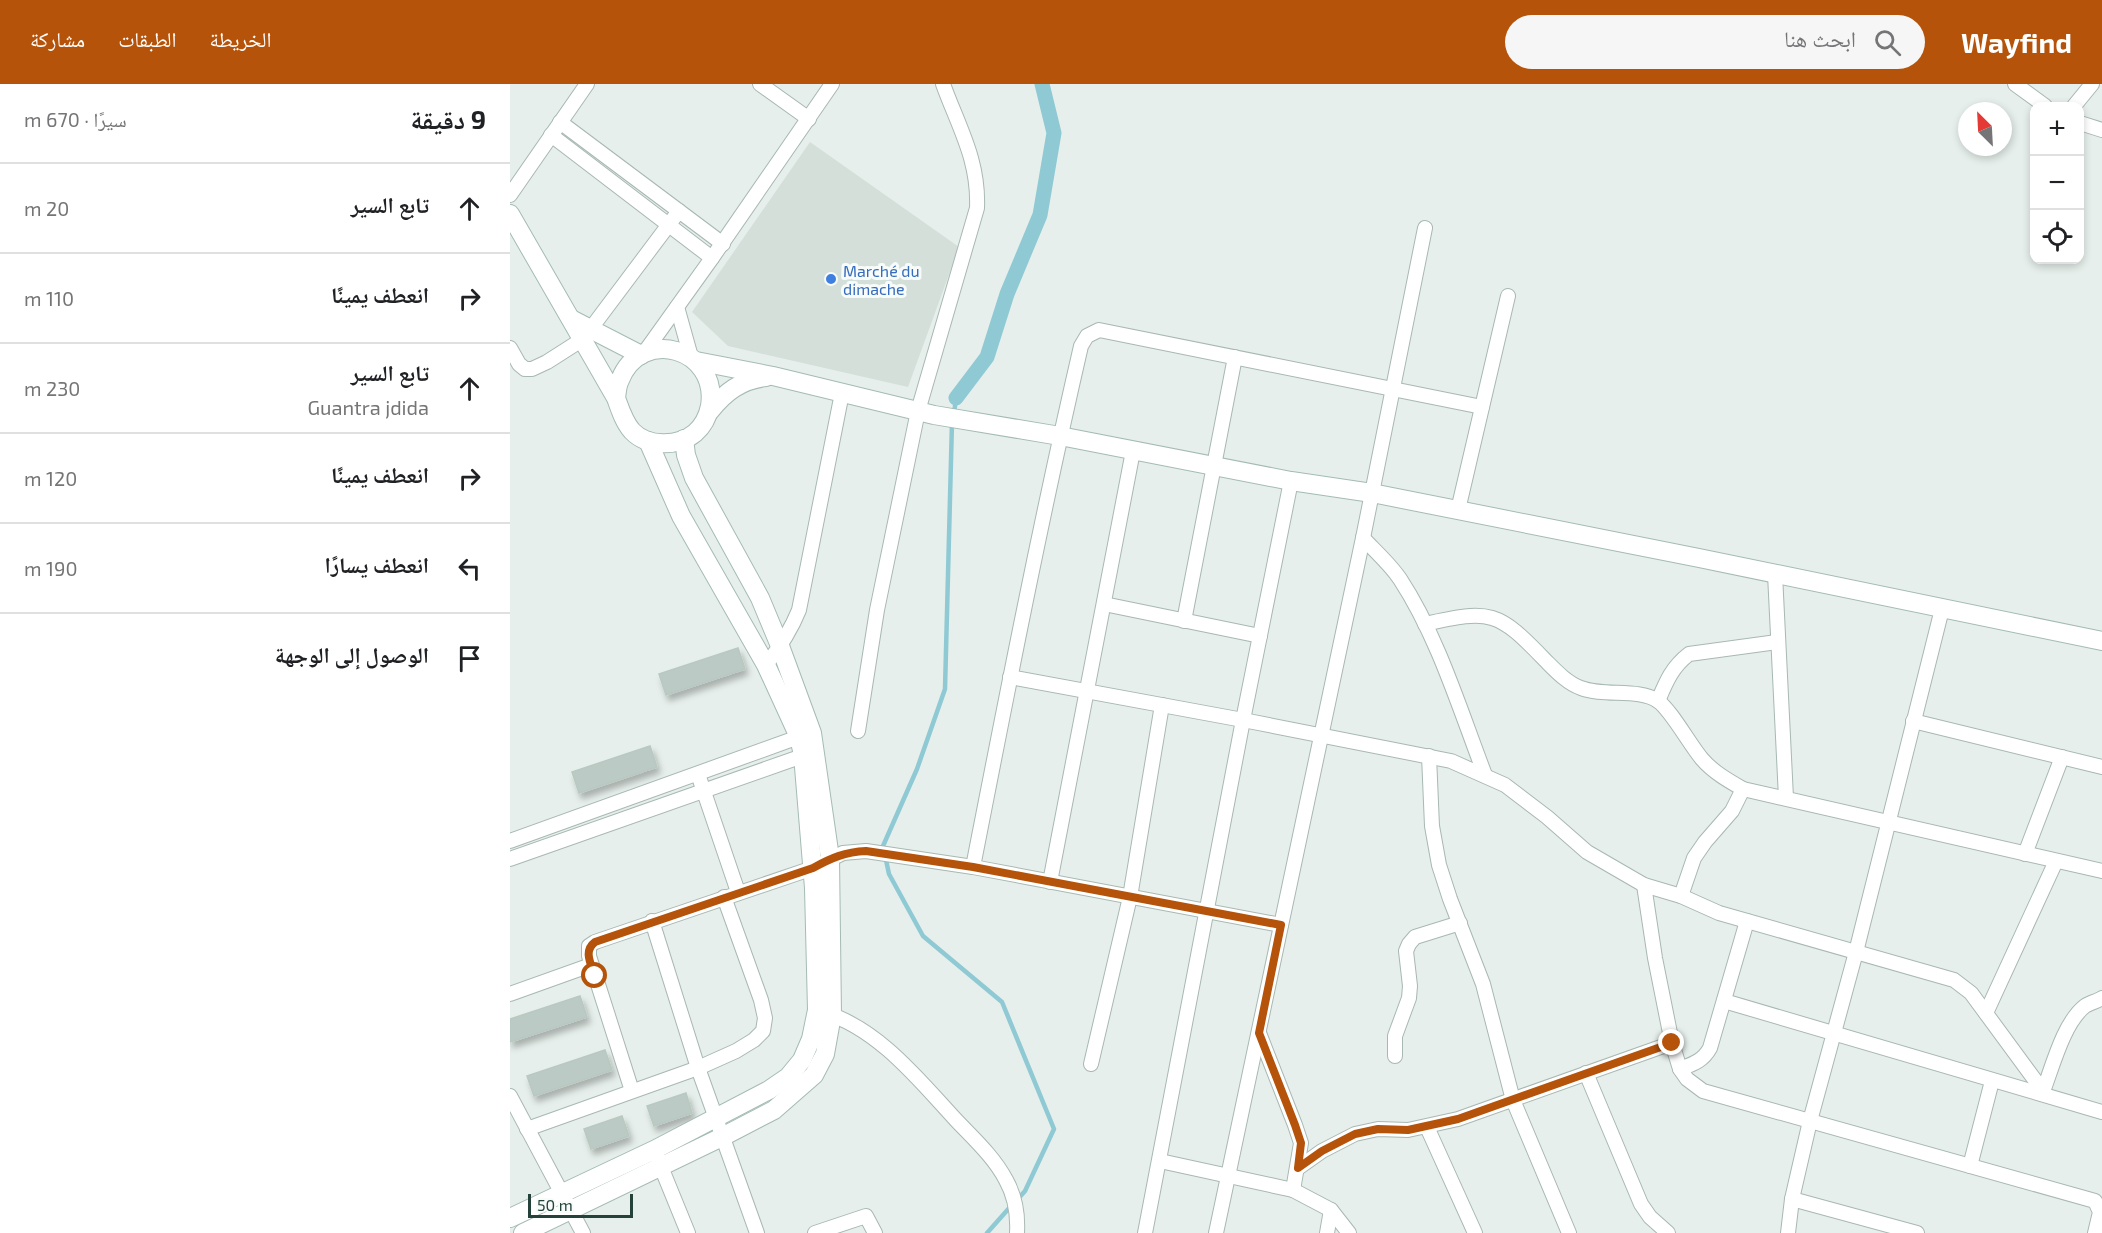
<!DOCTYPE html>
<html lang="ar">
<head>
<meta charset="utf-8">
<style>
  :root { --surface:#fff; --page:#f6f6f6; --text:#202124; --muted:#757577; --line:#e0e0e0; --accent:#b45309 }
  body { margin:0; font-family:"Exo 2","Noto Naskh Arabic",sans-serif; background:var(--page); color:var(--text); direction:rtl }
  .controls { position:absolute; right:18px; top:18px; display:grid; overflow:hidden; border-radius:12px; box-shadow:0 3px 9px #0003 }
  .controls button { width:54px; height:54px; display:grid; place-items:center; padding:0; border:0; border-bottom:2px solid var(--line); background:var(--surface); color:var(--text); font:30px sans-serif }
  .compass { position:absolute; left:1448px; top:18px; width:54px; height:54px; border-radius:50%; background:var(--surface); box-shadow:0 3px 9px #0003; rotate:336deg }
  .scale { position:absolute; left:18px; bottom:15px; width:105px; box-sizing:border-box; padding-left:6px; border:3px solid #24423a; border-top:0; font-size:16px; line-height:21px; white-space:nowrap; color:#24423a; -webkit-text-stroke:4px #f7fbf9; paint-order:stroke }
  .stop { position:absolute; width:18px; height:18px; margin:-14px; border:4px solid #b45309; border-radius:50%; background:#fff }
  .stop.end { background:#b45309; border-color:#fff; box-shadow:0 2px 6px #0008 }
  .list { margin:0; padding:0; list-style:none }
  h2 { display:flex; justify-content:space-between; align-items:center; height:78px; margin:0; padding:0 24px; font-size:26px }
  h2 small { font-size:20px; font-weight:400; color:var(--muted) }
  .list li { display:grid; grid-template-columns:39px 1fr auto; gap:18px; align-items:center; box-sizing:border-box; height:90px; padding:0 24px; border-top:2px solid var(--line) }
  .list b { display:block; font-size:22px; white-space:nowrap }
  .list p { margin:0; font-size:20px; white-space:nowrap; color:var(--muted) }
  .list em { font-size:20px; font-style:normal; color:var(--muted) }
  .icon { flex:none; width:33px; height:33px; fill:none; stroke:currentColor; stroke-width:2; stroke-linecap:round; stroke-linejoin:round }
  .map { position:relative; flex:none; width:1592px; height:1149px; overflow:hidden; direction:ltr }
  header { display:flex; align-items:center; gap:36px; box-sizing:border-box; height:84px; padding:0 30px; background:var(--accent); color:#fff }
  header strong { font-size:28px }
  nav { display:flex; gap:33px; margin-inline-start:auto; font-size:21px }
  .search { width:420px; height:54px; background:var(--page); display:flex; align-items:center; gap:15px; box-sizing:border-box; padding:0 21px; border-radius:33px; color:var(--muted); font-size:22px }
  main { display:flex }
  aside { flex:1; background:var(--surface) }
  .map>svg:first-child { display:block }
  .built { fill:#d4dfda }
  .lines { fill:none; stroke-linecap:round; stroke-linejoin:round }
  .stream { stroke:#8ec9d4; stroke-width:4.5 }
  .canal { stroke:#8ec9d4; stroke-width:15 }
  .building { fill:#bbcac4; stroke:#b8c9c2; stroke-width:1.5; filter:url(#shadow) }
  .street-casing { stroke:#a8b8b2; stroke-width:16 }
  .secondary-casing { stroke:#a4bbb3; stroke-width:20 }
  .street { stroke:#fff; stroke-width:14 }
  .secondary { stroke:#fff; stroke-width:18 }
  .route { stroke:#b45309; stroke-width:8 }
  .shop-dot { fill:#3f7fe0; stroke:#f7fbf9; stroke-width:2 }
  .labels { text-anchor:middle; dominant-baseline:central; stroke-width:6; stroke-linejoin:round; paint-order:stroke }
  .shop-label { font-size:16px; fill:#366cbe; stroke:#f7fbf9; text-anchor:start }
</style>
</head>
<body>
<header>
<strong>Wayfind</strong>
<div class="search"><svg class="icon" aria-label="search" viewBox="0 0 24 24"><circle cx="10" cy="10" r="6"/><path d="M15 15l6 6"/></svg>ابحث هنا</div>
<nav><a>الخريطة</a><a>الطبقات</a><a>مشاركة</a></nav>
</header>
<main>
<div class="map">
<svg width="1592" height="1149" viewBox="0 0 1592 1149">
  <defs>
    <filter id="shadow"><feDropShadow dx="3" dy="5.5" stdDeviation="3" flood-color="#0004"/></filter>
  </defs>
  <rect width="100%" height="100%" fill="#e6efeb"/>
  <polygon class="built" points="300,58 449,163 398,303 218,262 182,228"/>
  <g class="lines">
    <g class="stream">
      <polyline points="444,330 446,314"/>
      <polyline points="442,338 435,605 407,685 373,762 379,790 413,852 492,918 544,1045 515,1107 507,1116"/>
      <polyline points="477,1149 501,1122"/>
    </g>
    <polyline class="canal" points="446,314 477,273 497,210 530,131 544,49 532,0"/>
  </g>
  <g class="building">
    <polygon points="228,564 235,585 156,611 149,590"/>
    <polygon points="140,662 147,683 69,709 62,688"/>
    <polygon points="70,912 77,933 0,958 0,935"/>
    <polygon points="95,966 102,986 24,1012 17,992"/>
    <polygon points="176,1009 182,1029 144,1042 137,1022"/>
    <polygon points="112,1032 119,1052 81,1065 74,1045"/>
  </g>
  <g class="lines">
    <defs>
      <g id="street">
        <polyline points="250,0 299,35"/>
        <polyline points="1505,0 1535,22"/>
        <polyline points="1564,22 1582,0"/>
        <polyline points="50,38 213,160"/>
        <polyline points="1570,39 1592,46"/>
        <polyline points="41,51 202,174"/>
        <polyline points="0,111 77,0"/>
        <polyline points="167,223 181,273"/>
        <polyline points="0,264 9,280 15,285 22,285 37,278 73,255 169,127"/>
        <polyline points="134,269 202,174 322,0"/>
        <polyline points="948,426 998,212"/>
        <path d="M853 454C865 467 880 480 890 495 928 553 950 626 975 691"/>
        <polyline points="1265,490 1276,714"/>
        <polyline points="594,520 750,552"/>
        <polyline points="674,537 725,273"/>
        <path d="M915 540C981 525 988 527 1035 576 1046 587 1057 599 1071 604 1094 613 1129 604 1148 617 1161 626 1180 661 1192 675 1203 688 1219 697 1233 705L1592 787"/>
        <path d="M256 581C270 563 281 546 289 526L332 309"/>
        <polyline points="500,593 733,636 941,677 995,701 1037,733 1077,768 1134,801 1171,812 1209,829 1444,896 1461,909 1533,1007"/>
        <path d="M1148 617C1156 598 1162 583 1179 570L1267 558"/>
        <polyline points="1403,637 1592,683"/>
        <path d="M348 647 367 526 408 327 467 124C469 76 449 44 433 0"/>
        <polyline points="919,672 922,742 929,781 940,815 973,900 1003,1016 1059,1149"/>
        <polyline points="190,696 228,808"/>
        <polyline points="0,757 297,650"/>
        <polyline points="1515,770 1552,673"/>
        <polyline points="0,775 301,669"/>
        <path d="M463 783C497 609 531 435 571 262L577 252 589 246 972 323"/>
        <polyline points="540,798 623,367"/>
        <polyline points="1134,801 1145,874 1162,959 1170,985 1177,995 1193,1007 1585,1117 1590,1128 1585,1149"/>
        <polyline points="1171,812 1184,774 1195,758 1222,727 1233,705"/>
        <polyline points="142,837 188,984 247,1149"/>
        <polyline points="0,910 81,881"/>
        <polyline points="1214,917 1592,1028"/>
        <path d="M313 928C368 944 409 996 446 1036 464 1055 484 1073 496 1096 505 1112 508 1131 507 1149"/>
        <polyline points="1476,929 1546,777"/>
        <polyline points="749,949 785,1041 791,1059 783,1106"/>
        <polyline points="885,972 885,952 899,914 900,902 896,867 899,860 905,853 950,839"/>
        <polyline points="581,980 620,813 652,621"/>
        <path d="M1170 985C1183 980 1193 977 1200 964L1237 837"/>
        <polyline points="1076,989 1131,1120 1140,1133 1158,1149"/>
        <polyline points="122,1007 79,872 79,862 85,858 303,784 333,769 356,767 463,783 771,841"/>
        <path d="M1532 1010C1542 985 1553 939 1575 922 1580 919 1587 917 1592 914"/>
        <polyline points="0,1012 73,1149"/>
        <polyline points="917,1043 965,1149"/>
        <polyline points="17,1045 188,984 226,967 244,956 253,947 255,934 251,916 214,813"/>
        <polyline points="147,1073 178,1149"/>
        <polyline points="650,1077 783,1106 821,1126 839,1149"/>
        <polyline points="1460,1082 1482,997"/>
        <polyline points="788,1084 812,1067 845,1050 868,1045 898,1046 948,1035 1162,959"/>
        <polyline points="1282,1115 1407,1149"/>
        <polyline points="305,1149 356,1132 365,1149"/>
        <polyline points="635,1149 733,636 781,397"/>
        <polyline points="706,1149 853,454 915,144"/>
        <polyline points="817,1149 821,1126"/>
        <polyline points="1278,1149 1282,1115 1300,1037 1346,868 1432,525"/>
      </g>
      <g id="secondary">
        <path d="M0 130 106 314C110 325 114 338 122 347 137 363 168 363 185 349 193 342 198 332 200 322 209 264 131 242 110 296 107 301 107 308 106 314"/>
        <polyline points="61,235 131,271"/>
        <polyline points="186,277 263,292 424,331 550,352 781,397 862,409 1189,474 1592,557"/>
        <path d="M200 327C215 308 231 296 256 293"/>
        <polyline points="0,1134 144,1066 259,1006 278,993 292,976 301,955 307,926 304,804 293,671 289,653 256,581 171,432 138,357"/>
        <polyline points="13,1149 212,1053 264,1026 304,991 315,970 322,931 320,774 302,649 270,562 250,514 184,394 176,371 174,355"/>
      </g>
    </defs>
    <use href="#street" class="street-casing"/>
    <use href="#secondary" class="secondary-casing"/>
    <use href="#street" class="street"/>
    <use href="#secondary" class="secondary"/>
  </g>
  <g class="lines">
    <path class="route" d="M85 892C81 880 73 867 85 858L303 784C321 774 335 768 356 767L463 783 771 841 749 949 785 1041 791 1059 788 1084 812 1067 845 1050 868 1045 898 1046 948 1035 1162 959"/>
  </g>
  <circle class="shop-dot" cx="321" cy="195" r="6"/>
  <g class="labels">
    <g class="shop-label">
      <text x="333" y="186">Marché du<tspan x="333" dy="18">dimache</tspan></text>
    </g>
  </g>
</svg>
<div class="controls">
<button>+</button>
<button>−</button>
<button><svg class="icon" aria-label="locate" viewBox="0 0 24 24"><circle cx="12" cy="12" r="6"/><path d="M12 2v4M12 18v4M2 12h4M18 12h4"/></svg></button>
</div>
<svg class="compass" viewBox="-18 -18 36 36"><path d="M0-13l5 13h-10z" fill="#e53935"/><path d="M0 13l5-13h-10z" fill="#757577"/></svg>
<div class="scale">50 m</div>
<div class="stop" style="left:85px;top:892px"></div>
<div class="stop end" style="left:1162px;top:959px"></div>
</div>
<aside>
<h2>9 دقيقة<small>سيرًا · 670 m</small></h2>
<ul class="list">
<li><svg class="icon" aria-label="ahead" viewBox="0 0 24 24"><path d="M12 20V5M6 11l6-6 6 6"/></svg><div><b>تابع السير</b></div><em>20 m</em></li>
<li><svg class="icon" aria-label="right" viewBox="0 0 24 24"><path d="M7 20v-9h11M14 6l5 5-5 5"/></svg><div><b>انعطف يمينًا</b></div><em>110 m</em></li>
<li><svg class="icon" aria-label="ahead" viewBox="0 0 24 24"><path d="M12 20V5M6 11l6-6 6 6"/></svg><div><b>تابع السير</b><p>Guantra jdida</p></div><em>230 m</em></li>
<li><svg class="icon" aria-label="right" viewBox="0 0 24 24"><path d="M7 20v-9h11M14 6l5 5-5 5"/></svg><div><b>انعطف يمينًا</b></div><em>120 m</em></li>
<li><svg class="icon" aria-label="left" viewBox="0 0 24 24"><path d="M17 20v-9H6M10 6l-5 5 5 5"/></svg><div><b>انعطف يسارًا</b></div><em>190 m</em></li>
<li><svg class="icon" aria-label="arrive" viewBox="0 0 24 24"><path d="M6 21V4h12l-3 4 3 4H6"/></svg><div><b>الوصول إلى الوجهة</b></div></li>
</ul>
</aside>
</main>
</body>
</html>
